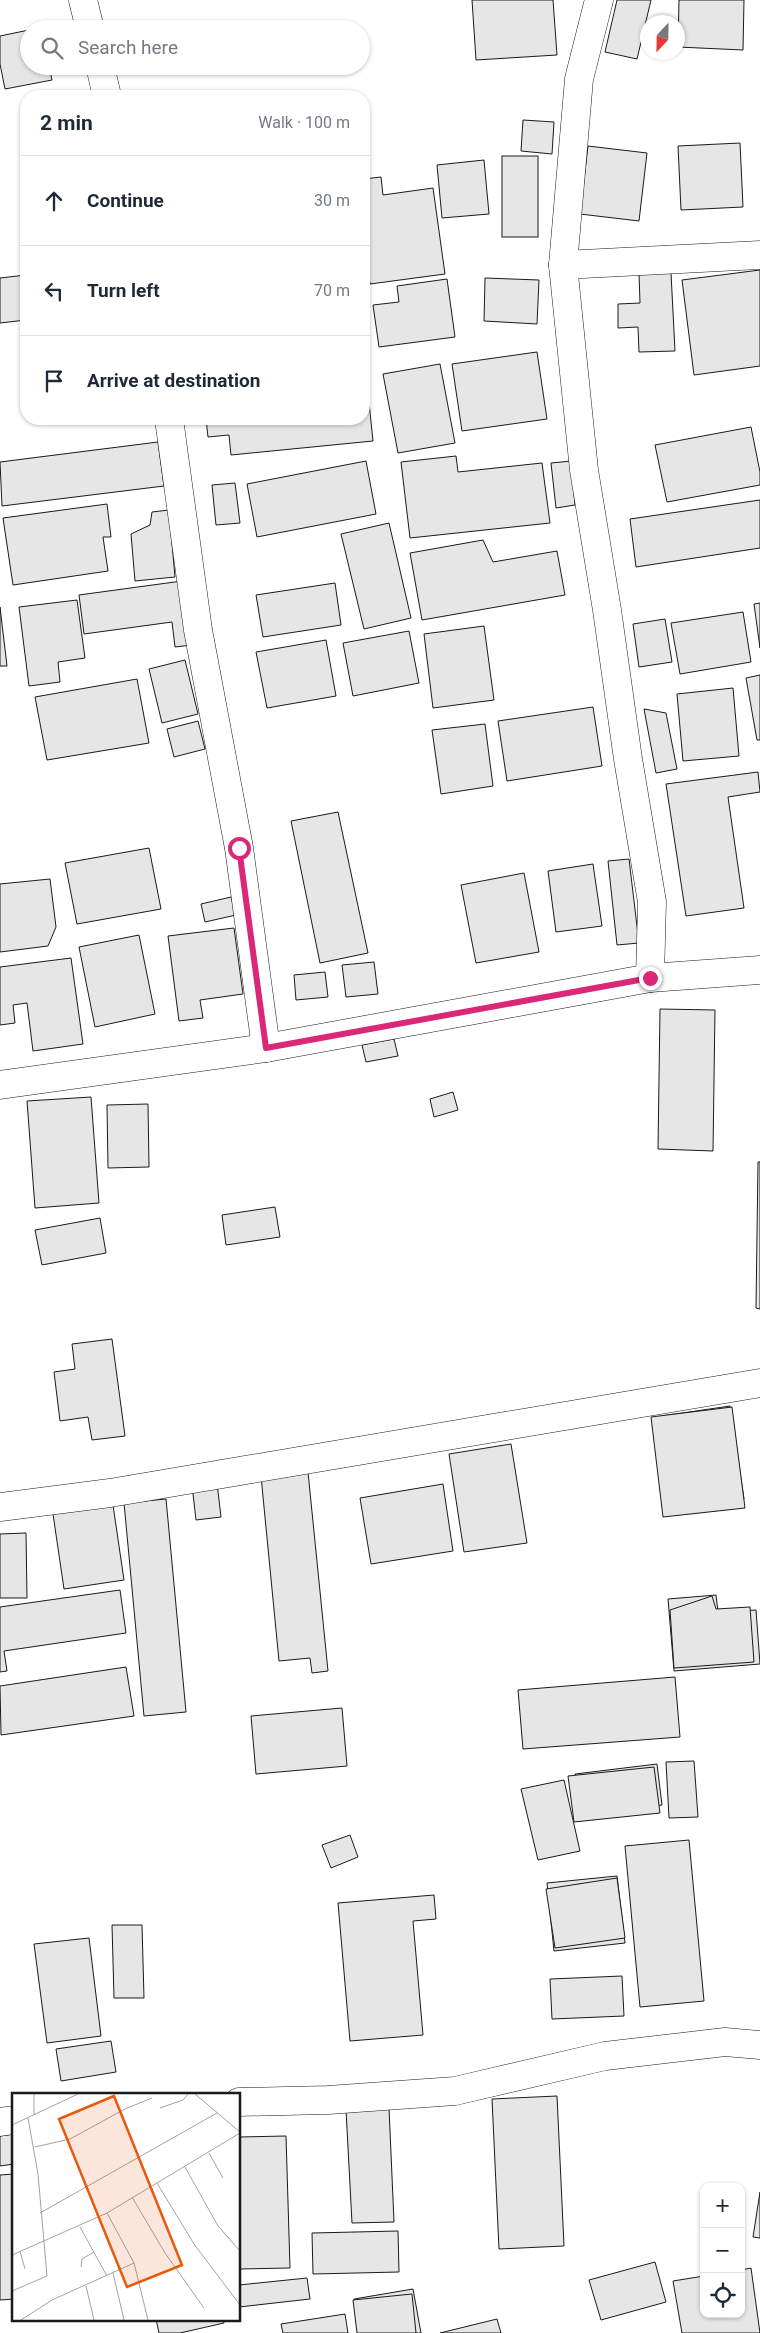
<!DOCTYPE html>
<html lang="en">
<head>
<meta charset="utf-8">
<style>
  :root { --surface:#fff; --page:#f2f2f3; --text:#1f2937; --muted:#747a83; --line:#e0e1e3 }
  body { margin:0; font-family:Roboto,sans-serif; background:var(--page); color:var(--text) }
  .controls { position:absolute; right:15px; bottom:15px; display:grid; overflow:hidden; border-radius:10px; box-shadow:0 1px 4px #0004 }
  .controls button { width:45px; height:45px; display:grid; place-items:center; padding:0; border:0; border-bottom:1px solid var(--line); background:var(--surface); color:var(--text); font:25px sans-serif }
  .compass { position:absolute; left:640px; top:15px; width:45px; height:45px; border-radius:50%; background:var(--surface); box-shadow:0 1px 4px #0004; rotate:202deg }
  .stop { position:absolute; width:15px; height:15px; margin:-11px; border:4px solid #db2777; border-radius:50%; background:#fff }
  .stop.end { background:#db2777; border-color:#fff; box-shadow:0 1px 5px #0008 }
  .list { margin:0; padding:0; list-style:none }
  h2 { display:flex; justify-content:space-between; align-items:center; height:65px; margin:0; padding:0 20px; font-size:21px }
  h2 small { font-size:16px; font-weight:400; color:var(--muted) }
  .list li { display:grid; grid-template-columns:32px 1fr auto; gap:15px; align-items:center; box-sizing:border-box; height:90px; padding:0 20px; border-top:1px solid var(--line) }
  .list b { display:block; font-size:19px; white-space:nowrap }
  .list em { font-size:16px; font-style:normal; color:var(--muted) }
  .icon { flex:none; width:28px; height:28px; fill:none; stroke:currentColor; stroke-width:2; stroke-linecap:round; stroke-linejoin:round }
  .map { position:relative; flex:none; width:760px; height:2333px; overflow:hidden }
  .search { position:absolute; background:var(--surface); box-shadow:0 1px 4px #0004; left:20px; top:20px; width:350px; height:55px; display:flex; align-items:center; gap:12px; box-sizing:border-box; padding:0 18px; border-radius:28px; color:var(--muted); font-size:19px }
  .panel { position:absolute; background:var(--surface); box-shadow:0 1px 4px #0004; left:20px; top:90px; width:350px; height:335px; border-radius:20px }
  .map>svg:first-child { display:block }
  .building { fill:#e6e6e6; stroke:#1a1a1a }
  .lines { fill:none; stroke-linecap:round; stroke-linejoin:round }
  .street-casing { stroke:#1a1a1a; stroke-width:29 }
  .street { stroke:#fff; stroke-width:28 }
  .route { stroke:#db2777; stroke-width:6 }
  .inset-road { fill:none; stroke:#a3a3a3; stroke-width:1 }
  .view { fill:#e8590c; fill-opacity:0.15; stroke:#e8590c; stroke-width:2.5 }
  .inset-edge { fill:none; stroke:#1a1a1a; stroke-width:2.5 }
</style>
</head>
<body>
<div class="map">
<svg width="760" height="2333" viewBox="0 0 760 2333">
  <rect width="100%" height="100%" fill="#fff"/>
  <g class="building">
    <polygon points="472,0 553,0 557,55 476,60"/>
    <polygon points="617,0 651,0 637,59 605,52"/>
    <polygon points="679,0 744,0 743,50 678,47"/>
    <polygon points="29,30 29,66 49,66 52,80 5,89 0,64 0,36"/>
    <polygon points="523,120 554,122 552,154 521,151"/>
    <polygon points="740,143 743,207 681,210 678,146"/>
    <polygon points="588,146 647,153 639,221 580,214"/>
    <rect x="502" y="156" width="36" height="81"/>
    <polygon points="484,160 489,214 442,218 437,165"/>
    <polygon points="381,177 383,195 433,188 445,274 370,284 364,239 364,179"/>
    <polygon points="760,270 760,366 694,375 682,280"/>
    <polygon points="671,273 675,351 639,352 638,327 618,328 618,304 640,303 639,274"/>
    <polygon points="26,275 26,320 0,323 0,278"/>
    <polygon points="485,278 539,280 537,324 484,321"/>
    <polygon points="447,279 455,337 379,347 373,305 399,302 397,286"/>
    <polygon points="537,352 547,419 462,431 452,364"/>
    <polygon points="440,364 455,443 398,453 383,374"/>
    <polygon points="367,383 373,441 231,455 229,435 208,437 206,419 364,419 364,384"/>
    <polygon points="751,427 760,472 760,485 667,502 655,445"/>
    <polygon points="158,442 164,486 2,506 0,462"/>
    <polygon points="456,456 458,472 542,463 550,523 410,538 401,462"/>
    <polygon points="366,461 376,514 257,537 247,484"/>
    <polygon points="571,461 575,505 556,508 551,463"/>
    <polygon points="235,483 240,523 216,525 212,485"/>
    <polygon points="760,500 760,548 636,567 630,519"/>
    <polygon points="107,504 111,537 103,537 108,571 13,585 3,518"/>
    <polygon points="169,510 175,577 135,581 131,534 150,525 152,512"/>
    <polygon points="389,523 411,618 364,629 341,534"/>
    <polygon points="483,540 493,562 557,551 565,595 422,620 410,553"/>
    <polygon points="182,581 192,645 175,647 172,622 84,634 79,595"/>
    <polygon points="335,583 341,625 263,637 256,595"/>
    <polygon points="77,600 85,658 58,662 60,682 29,686 19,607"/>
    <polygon points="760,603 760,648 754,604"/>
    <polygon points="0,607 7,666 0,666"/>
    <polygon points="743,612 751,662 680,674 671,623"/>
    <polygon points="665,619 672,662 639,667 633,624"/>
    <polygon points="484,626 494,700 433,708 424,634"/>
    <polygon points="409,631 419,683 353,696 343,643"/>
    <polygon points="326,640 336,696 267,708 256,652"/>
    <polygon points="185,660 198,714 162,723 149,669"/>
    <polygon points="760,675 760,740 757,740 746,678"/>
    <polygon points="137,679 149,743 47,760 35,697"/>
    <polygon points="733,688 739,756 683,761 677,694"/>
    <polygon points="593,707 602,766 507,781 498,721"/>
    <polygon points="644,709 666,713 677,769 656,773"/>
    <polygon points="198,721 205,749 174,757 167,729"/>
    <polygon points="485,724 493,786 441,794 432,730"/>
    <polygon points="758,772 760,792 728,797 744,908 686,916 666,784"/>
    <polygon points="338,812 368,953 320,963 291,821"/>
    <polygon points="149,848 161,909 77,924 65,863"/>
    <polygon points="629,859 639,943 617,945 608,861"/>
    <polygon points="593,864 602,926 556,932 548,871"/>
    <polygon points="524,873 539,952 476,963 461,885"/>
    <polygon points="50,879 56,927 48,946 0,952 0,884"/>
    <polygon points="231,897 236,915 205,922 201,904"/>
    <polygon points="234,928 243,994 200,1000 203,1018 179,1021 168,936"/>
    <polygon points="139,935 155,1014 95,1027 79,947"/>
    <polygon points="71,958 83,1044 33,1051 27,1003 13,1005 15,1023 0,1025 0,967"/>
    <polygon points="374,962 378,994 346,997 342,965"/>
    <polygon points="325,972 328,997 296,1000 294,975"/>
    <polygon points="660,1009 715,1010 713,1151 658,1149"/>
    <polygon points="394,1039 398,1056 366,1062 362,1045"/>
    <polygon points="453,1092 458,1110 434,1117 430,1099"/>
    <polygon points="91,1097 99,1203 35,1208 27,1101"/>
    <polygon points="148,1104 149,1167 108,1168 107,1105"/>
    <polygon points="758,1162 760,1162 760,1309 756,1308"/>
    <polygon points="275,1207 280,1237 226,1245 222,1215"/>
    <polygon points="100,1218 106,1253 42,1265 35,1230"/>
    <polygon points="112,1339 125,1436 92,1440 88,1417 60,1421 54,1372 75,1369 72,1344"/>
    <polygon points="730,1406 744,1499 676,1509 662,1416"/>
    <polygon points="732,1407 745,1508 663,1517 651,1417"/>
    <polygon points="511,1444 527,1543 464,1552 449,1454"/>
    <polygon points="308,1472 328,1671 312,1673 310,1658 279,1661 261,1476"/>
    <polygon points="217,1483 221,1517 196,1520 192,1485"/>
    <polygon points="443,1484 453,1551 371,1564 360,1498"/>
    <polygon points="166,1499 186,1712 144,1716 124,1503"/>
    <polygon points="113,1505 124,1580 64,1589 53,1514"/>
    <polygon points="26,1533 27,1598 0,1598 0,1534"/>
    <polygon points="120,1590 126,1633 4,1651 7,1671 0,1672 0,1607"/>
    <polygon points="716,1595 718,1612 756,1610 760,1664 674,1671 668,1599"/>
    <polygon points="712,1596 716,1609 750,1607 754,1662 674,1668 670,1610"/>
    <polygon points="126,1667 134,1716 1,1735 0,1686"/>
    <polygon points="675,1677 680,1737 523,1749 518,1690"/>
    <polygon points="342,1708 347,1766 256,1774 251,1716"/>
    <polygon points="694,1761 698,1817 669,1818 666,1762"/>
    <polygon points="657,1764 662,1805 580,1815 575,1774"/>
    <polygon points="654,1767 660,1813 574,1822 568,1776"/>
    <polygon points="564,1780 580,1851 538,1860 521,1789"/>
    <polygon points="350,1835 358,1857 331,1868 322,1845"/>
    <polygon points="689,1840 704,2001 640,2007 625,1846"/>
    <polygon points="617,1876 625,1943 554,1951 547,1883"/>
    <polygon points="617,1878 625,1938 555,1948 546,1889"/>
    <polygon points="434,1895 436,1919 413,1921 423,2035 350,2041 338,1903"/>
    <polygon points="112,1925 142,1925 144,1998 114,1998"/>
    <polygon points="89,1938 101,2036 47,2043 34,1944"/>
    <polygon points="622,1976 624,2016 552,2019 550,1979"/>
    <polygon points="111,2041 116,2072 61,2081 56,2049"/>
    <polygon points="557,2096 564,2246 499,2249 492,2099"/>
    <polygon points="389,2108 394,2222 352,2223 346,2110"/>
    <polygon points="14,2134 14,2164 0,2166 0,2136"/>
    <polygon points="286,2136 290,2268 239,2269 239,2137"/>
    <polygon points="14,2174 14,2299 0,2300 0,2175"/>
    <polygon points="760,2192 760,2238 753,2237"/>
    <polygon points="398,2231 399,2272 313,2274 312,2233"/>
    <polygon points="655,2262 666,2302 601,2320 589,2280"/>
    <polygon points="751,2268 760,2333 682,2333 673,2281 704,2276 704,2314 741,2314 741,2270"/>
    <polygon points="307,2278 310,2299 239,2307 239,2285"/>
    <polygon points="413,2289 421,2333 360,2333 354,2299"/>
    <polygon points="412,2294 416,2333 357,2333 353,2300"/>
    <polygon points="345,2314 348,2333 283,2333 281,2324"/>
    <polygon points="156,2319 223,2319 224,2323 180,2333 159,2333"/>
    <polygon points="497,2319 501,2333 440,2333"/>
  </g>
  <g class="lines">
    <defs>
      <g id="street">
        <polyline points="83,0 90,29"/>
        <polyline points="599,0 579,79 563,265 584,470 607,610 628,759 652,902 650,978"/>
        <polyline points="100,66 107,96"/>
        <polyline points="563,265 760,255"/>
        <polyline points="169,419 198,630 239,848 266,1048"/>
        <polyline points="0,1085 266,1048 650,978 760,970"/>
        <polyline points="0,1507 110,1493 760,1383"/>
        <polyline points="239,2102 328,2100 455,2091 605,2056 725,2042 760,2045"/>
        <polyline points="0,2122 14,2120"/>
      </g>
    </defs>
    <use href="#street" class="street-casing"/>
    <use href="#street" class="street"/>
  </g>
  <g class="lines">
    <polyline class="route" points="239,848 266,1048 650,978"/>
  </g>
  <g transform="translate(12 2093)">
    <rect width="228" height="228" fill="#fff"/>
    <path class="inset-road" d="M22 1V22M183 1 228 39M148 15 171 7 176 1M0 32 66 1M23 54 58 46 113 16 140 5M197 60 211 85M173 74 206 133 228 158M145 90 182 151 228 212M120 104 153 160 192 215M28 120 205 20M95 120 122 170 136 227M68 134 95 183M8 158 13 176M0 162 95 120 228 40M69 174 70 166 82 159M101 180 112 227M74 193 82 227M0 198 35 183 26 81 16 25M9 227 40 207 122 170"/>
    <path class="view" d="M102 3 170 172 115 194 47 26Z"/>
    <rect width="228" height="228" class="inset-edge"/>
  </g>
</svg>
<div class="controls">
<button>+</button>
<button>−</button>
<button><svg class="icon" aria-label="locate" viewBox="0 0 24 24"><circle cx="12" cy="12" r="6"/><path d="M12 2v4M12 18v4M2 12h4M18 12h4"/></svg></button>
</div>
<svg class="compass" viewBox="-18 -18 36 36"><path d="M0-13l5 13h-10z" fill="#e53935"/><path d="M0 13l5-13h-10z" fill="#747a83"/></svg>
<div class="stop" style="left:239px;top:848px"></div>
<div class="stop end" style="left:650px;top:978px"></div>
<div class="search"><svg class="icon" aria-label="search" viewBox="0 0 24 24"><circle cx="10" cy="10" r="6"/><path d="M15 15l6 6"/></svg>Search here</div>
<section class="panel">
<h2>2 min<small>Walk · 100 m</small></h2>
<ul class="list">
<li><svg class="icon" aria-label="ahead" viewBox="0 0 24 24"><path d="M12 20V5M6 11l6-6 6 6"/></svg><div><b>Continue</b></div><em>30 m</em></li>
<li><svg class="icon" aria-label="left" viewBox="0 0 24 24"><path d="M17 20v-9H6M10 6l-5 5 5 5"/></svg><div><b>Turn left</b></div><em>70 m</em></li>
<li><svg class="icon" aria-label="arrive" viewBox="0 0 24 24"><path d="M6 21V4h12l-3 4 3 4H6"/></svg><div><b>Arrive at destination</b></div></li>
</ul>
</section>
</div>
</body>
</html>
